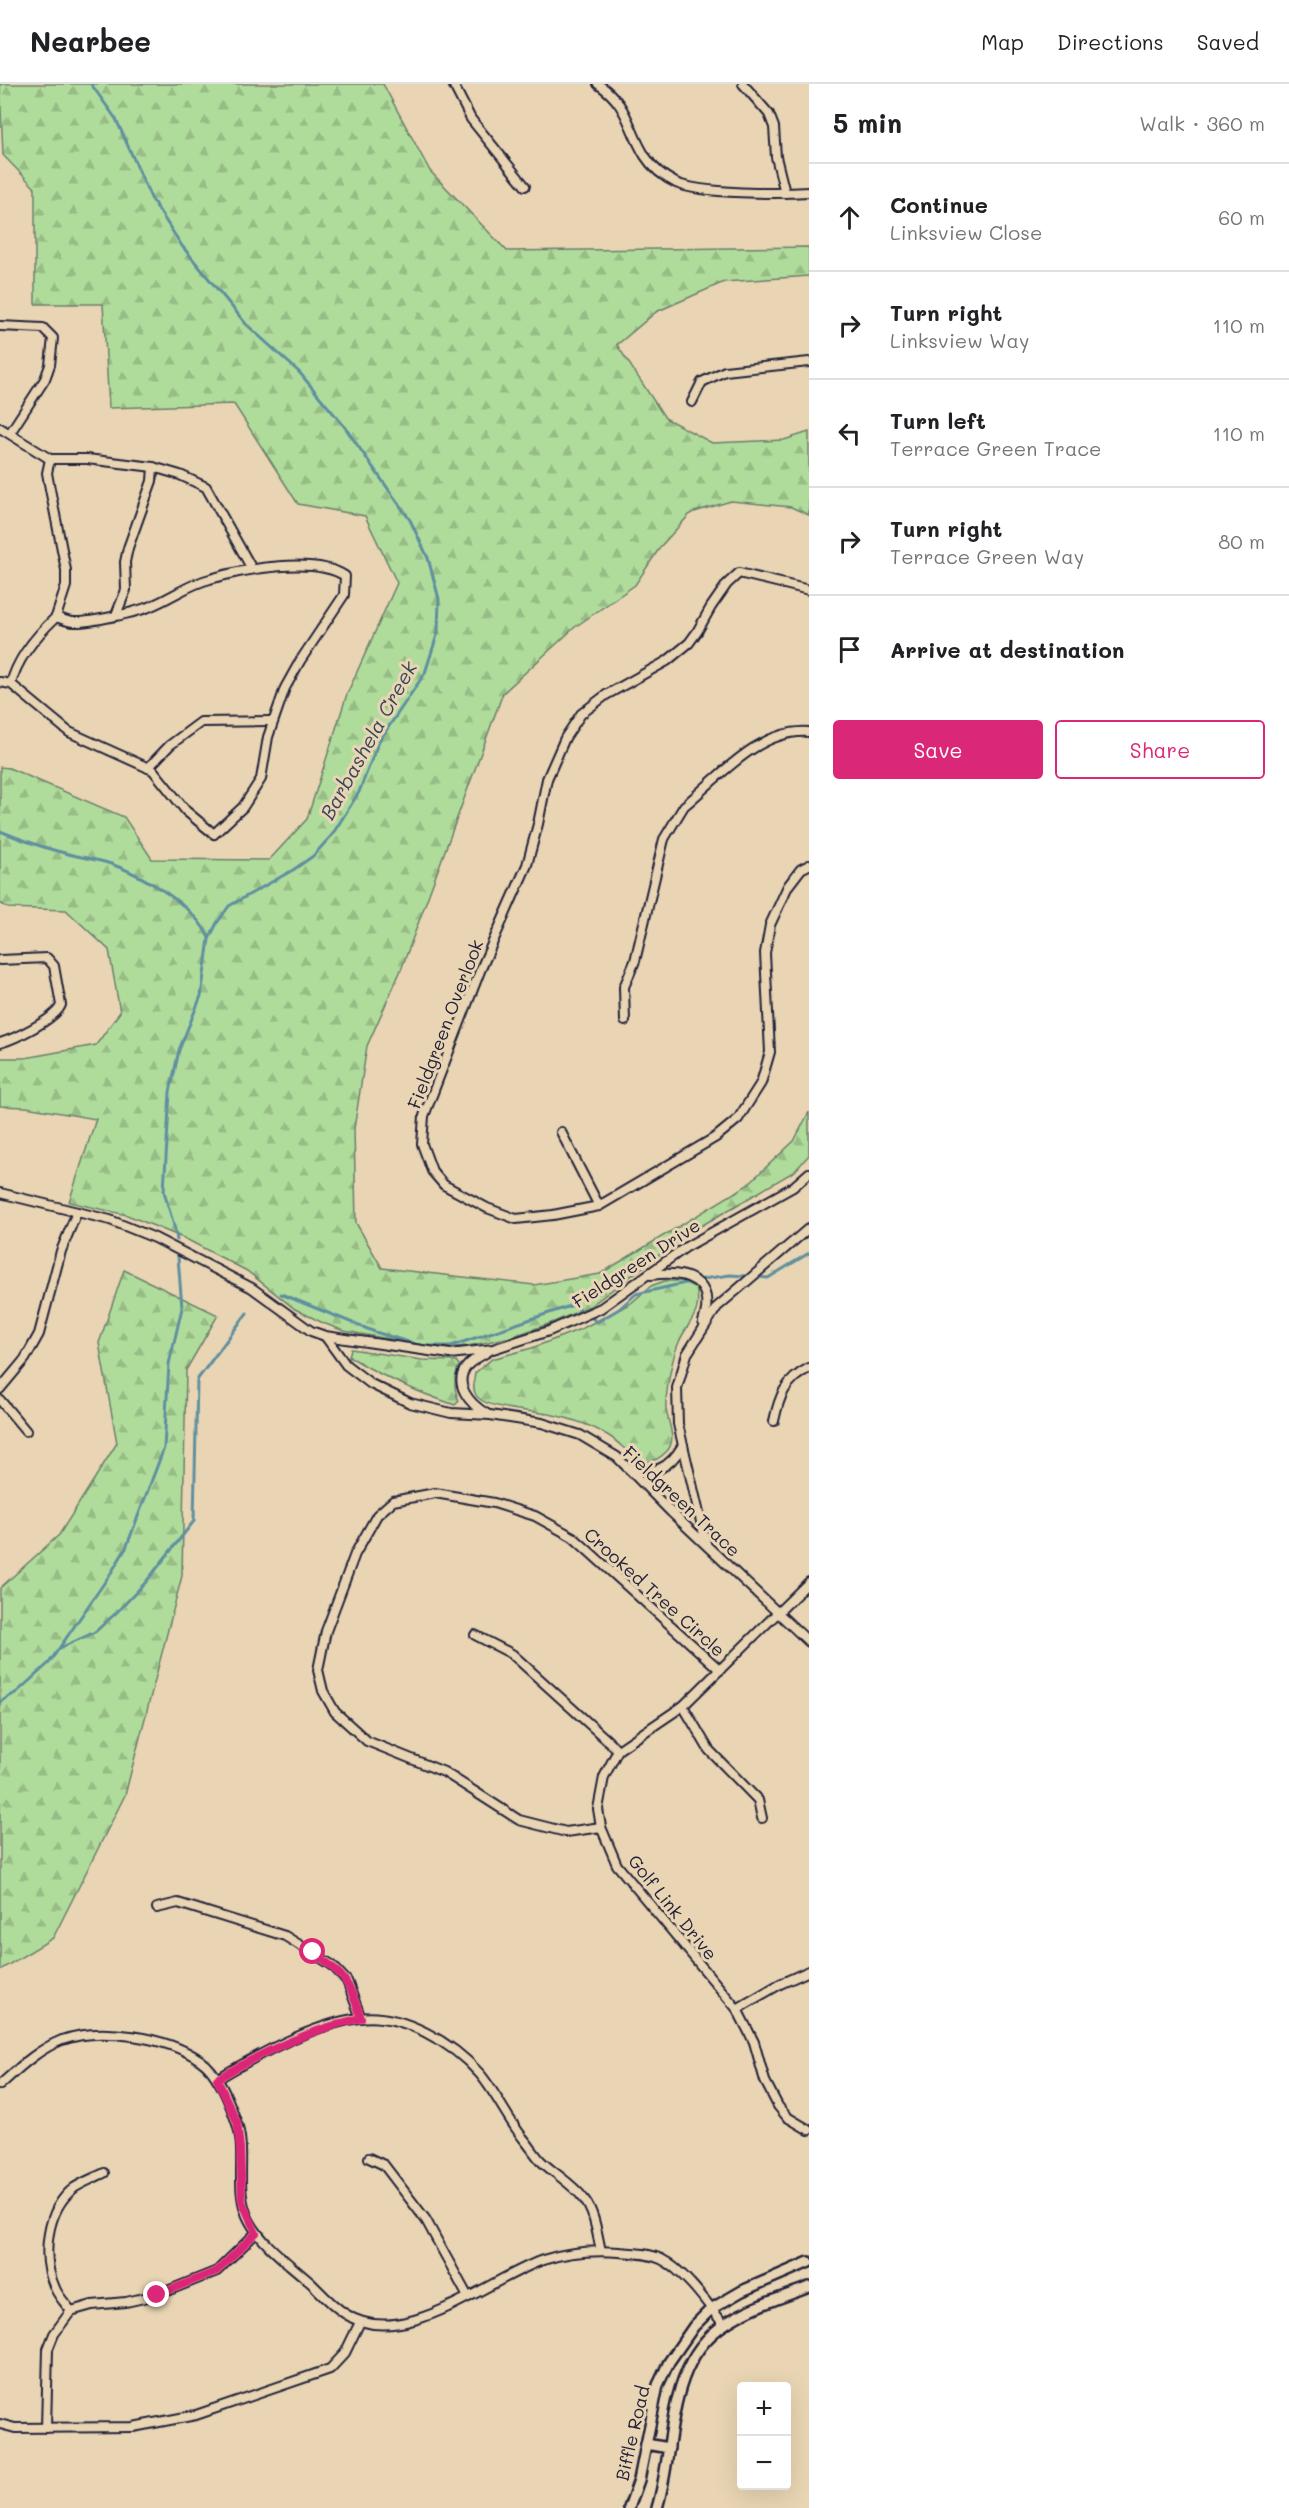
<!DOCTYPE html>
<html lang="en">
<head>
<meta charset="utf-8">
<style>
  :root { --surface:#fff; --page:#f2f2f2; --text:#202124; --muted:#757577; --line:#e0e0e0; --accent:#db2777 }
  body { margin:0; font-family:Mali,sans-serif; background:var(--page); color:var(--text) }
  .controls { position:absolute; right:18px; bottom:18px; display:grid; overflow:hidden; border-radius:6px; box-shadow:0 6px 24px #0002 }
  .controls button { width:54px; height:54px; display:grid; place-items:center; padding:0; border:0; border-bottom:2px solid var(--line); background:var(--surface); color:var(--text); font:30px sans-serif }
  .stop { position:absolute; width:18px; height:18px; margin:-14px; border:4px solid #db2777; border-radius:50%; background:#fff }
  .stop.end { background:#db2777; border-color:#fff; box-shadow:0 2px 6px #0008 }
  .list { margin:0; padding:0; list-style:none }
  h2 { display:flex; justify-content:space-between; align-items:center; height:78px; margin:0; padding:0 24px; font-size:26px }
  h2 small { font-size:20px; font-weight:400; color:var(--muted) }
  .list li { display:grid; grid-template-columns:39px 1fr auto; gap:18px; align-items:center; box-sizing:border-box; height:108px; padding:0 24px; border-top:2px solid var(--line) }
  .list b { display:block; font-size:22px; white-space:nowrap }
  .list p { margin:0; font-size:20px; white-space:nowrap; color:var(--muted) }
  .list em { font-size:20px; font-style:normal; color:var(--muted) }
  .actions { display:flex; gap:12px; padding:18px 24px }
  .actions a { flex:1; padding:14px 0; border:2px solid var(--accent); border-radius:6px; text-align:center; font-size:21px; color:var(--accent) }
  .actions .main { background:var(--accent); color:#fff }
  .icon { flex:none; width:33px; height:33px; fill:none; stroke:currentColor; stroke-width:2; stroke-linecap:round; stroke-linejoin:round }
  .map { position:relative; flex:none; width:809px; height:2424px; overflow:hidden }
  header { display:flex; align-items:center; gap:36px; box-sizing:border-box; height:84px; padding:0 30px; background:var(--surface); border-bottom:2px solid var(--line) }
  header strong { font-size:28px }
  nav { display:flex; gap:33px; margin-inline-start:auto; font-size:21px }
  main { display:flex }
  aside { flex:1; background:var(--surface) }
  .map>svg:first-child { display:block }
  .forest { fill:url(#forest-firs); stroke:#697f6b; stroke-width:1.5 }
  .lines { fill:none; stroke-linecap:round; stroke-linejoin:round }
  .stream { stroke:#5f8fa0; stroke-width:3 }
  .minor-casing { stroke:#22223b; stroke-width:12 }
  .tertiary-casing { stroke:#22223b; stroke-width:14 }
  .minor { stroke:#e9d5b3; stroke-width:8 }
  .tertiary { stroke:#e9d5b3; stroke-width:9 }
  .route { stroke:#db2777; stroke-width:8 }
  .labels { text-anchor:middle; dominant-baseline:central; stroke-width:6; stroke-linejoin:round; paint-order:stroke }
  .street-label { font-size:18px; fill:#22223b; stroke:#e9d5b3 }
  .water-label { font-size:20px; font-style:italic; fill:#36465d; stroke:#e9d5b3 }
</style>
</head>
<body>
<header>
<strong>Nearbee</strong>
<nav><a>Map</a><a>Directions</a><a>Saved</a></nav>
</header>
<main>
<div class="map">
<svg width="809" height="2424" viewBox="0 0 809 2424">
  <defs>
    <pattern id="forest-firs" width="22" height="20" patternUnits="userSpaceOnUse" patternTransform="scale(1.5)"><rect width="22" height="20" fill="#b0dc9b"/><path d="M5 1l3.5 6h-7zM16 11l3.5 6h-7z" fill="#97bc86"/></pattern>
  </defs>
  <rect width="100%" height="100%" fill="#e9d5b3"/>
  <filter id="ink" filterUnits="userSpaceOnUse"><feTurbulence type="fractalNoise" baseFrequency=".0167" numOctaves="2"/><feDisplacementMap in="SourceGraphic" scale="12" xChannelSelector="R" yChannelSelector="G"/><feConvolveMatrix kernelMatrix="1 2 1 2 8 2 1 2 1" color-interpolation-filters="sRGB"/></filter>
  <g filter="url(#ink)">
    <g class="forest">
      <polygon points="0,0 383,0 430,87 507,167 809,163 809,192 724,198 656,228 617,261 665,334 712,359 784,356 809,348 809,431 791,423 731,417 691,429 661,462 635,501 575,543 503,609 401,886 367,962 354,1045 356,1139 382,1184 534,1201 600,1190 746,1102 794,1057 809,1028 809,1071 795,1087 689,1149 590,1222 554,1238 511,1253 468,1262 439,1264 344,1247 323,1239 295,1225 247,1187 186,1155 127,1131 69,1118 96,1035 26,1023 0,1022 0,974 25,974 96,961 120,928 109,866 66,826 8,824 0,819 0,683 9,684 124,733 152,775 269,776 307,735 347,610 397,499 365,432 298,420 234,320 109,324 103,220 35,220 35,104 3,71"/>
      <polygon points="124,1186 218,1231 186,1286 182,1492 125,1711 53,1854 0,1886 0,1504 59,1451 117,1359 99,1259"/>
      <path d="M664 1197H682L696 1204C703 1230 688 1237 679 1258 675 1267 672 1279 670 1289 668 1300 665 1314 666 1325 668 1339 678 1357 666 1368 642 1392 628 1364 609 1352 593 1342 568 1334 549 1330 533 1327 484 1325 476 1311 472 1304 474 1296 475 1289L492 1275 532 1264 583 1244 631 1219 651 1202Z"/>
      <path d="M351 1265 422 1276 456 1277 459 1281C454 1294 453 1304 459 1317L455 1321C417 1308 383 1294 349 1272Z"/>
    </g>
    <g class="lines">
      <g class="stream">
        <path d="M91 0 116 35 151 114 182 162 246 240 299 288 344 342 410 436 428 474 439 515 438 548 425 589 379 657 359 708 332 751 313 772 293 786 229 822 217 839 209 855 201 912 179 966 170 1008 164 1106C167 1123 175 1139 177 1156"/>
        <path d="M0 747C20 755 41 763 61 768 78 773 95 775 111 780 143 791 195 822 209 854"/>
        <polyline points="758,1193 768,1194 809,1169"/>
        <polyline points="703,1195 730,1191 746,1192"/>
        <polyline points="281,1210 375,1248 422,1262 451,1262 573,1221 583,1228"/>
        <polyline points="592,1234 597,1238 619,1225 636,1210 690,1198"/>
        <polyline points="60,1564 95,1548 116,1529 146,1498 194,1437 197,1296 247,1229"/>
        <polyline points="0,1618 17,1608 49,1579 111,1489 126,1464 164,1364 169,1280 182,1224 178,1173"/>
      </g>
      <defs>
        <g id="minor">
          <polyline points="453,0 471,35 525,102"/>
          <path d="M598 0C629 21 627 43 645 72 652 83 664 93 676 99 701 110 780 110 809 108"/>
          <polyline points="743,0 769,30 774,43 776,73 785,109"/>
          <polyline points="0,242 43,244 53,254 50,281 45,295 10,349"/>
          <polyline points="692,318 702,298 725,287 809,278"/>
          <polyline points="0,344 50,375 87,375 153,383 180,391 206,403 252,485"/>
          <polyline points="50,375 47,389 50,405 66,486 66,502 56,533"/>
          <polyline points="809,506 739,489 727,500 711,523 697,548 689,559 667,577 606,611 581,630 565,654 547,695 538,740 527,781 480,887 424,1032 422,1060 432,1087 444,1101 487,1124 516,1135 553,1131 599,1122 716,1053 738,1035 761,999 770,968 765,869 770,841 788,802 801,785 809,781"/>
          <polyline points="116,531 126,506 125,478 128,464 152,397 153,383"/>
          <path d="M0 598 11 600 69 648 153 686 186 727 214 750 243 723 261 695 268 653 285 604 300 577 344 511 345 492C315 472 244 485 210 495 189 500 171 514 151 522 138 528 88 539 74 538 68 538 62 535 56 533 37 551 17 574 11 600"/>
          <polyline points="148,684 170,661 201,638 272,637"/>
          <path d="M0 876 47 874 54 882 61 921C56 935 14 955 0 959"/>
          <path d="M625 937 624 903 635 877 664 755 684 722C719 693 760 644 809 648"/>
          <polyline points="561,1048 599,1122"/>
          <polyline points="0,1109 110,1136 155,1154 252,1204 311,1247 325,1252 450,1270 493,1265 549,1247 601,1224 686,1163 793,1103 809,1089"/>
          <path d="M651 1191C686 1186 717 1196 703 1238"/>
          <polyline points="325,1252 346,1281 371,1300 410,1319 451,1329 490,1331 542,1339 580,1351 617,1373 671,1428 809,1558"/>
          <polyline points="0,1305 25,1275 39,1250 61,1167 77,1128"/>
          <polyline points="0,1316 26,1347"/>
          <path d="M487 1330C471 1321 450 1299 469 1280 474 1275 483 1271 489 1267"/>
          <path d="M774 1337C779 1313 785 1296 809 1284"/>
          <path d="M627 1383C654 1392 669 1385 683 1361"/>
          <polyline points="706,1459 678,1340 677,1304 687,1270 717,1223 809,1144"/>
          <polyline points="809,1498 683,1622 618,1666 604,1693 598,1725 601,1743 617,1781 737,1925 754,1958 765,1997 778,2022 787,2033 809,2046"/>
          <polyline points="475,1551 512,1570 618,1666"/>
          <polyline points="683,1622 709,1666 758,1716 762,1734"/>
          <polyline points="601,1743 566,1748 519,1736 444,1688 367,1657 335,1628 323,1607 318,1586 326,1547 355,1470 377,1431 393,1417 435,1409 494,1419 535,1432 573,1453 720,1586"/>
          <polyline points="157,1824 178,1819 285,1852 332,1881 347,1897 361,1934"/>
          <polyline points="737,1925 780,1900 809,1887"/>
          <path d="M217 1995C258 1971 311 1941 359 1934 401 1928 453 1959 480 1990 496 2009 507 2034 523 2054 529 2061 534 2069 540 2076 554 2090 572 2099 584 2115 595 2129 597 2150 601 2167"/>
          <path d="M0 2001C19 1984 37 1966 62 1956 100 1942 167 1953 200 1976 218 1988 229 2017 236 2037 248 2069 233 2105 249 2136 262 2161 291 2181 312 2200 322 2210 332 2221 344 2229 402 2269 488 2195 543 2176 568 2168 592 2166 619 2168 633 2169 648 2169 661 2175 684 2186 708 2220 724 2241"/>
          <polyline points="369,2074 384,2081 426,2136 468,2213"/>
          <path d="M71 2227C66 2220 58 2212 55 2204 41 2173 46 2126 74 2104 83 2098 94 2094 104 2089"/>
          <polyline points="0,2340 15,2344 133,2343 196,2331 330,2285 345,2269 360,2238"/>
          <polyline points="46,2344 48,2265 54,2250 71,2227 92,2221 126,2218 157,2211 217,2187 256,2149"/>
        </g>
        <g id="tertiary">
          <polyline points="646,2360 669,2364"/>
          <polyline points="629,2424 639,2396 658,2301 669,2278 694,2242 711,2225 742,2207 809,2178"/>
          <path d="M657 2424C676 2363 664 2280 725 2240 750 2223 781 2214 809 2203"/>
        </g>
      </defs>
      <use href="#minor" class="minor-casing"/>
      <use href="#tertiary" class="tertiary-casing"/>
      <use href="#minor" class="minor"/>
      <use href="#tertiary" class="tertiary"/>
    </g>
  </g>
  <g class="lines" filter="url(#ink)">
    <path class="route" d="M157 2211 217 2187 256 2149 242 2117 240 2064 237 2038 217 1995C262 1968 309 1946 361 1934 350 1898 343 1889 313 1868"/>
  </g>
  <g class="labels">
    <g class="street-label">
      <text transform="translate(445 940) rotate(-69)">Fieldgreen Overlook</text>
      <text transform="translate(636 1179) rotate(-33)">Fieldgreen Drive</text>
      <text transform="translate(682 1417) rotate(43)">Fieldgreen Trace</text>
      <text transform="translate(655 1508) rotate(42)">Crooked Tree Circle</text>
      <text transform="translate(673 1823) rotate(51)">Golf Link Drive</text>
      <text transform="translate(632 2349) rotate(-77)">Biffle Road</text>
    </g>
    <g class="water-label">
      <text transform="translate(368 656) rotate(-61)">Barbashela Creek</text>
    </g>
  </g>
</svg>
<div class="controls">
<button>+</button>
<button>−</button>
</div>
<div class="stop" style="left:313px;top:1868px"></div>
<div class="stop end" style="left:157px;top:2211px"></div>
</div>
<aside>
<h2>5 min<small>Walk · 360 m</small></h2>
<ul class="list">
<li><svg class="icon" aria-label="ahead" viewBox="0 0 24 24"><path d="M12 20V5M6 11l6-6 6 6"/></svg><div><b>Continue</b><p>Linksview Close</p></div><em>60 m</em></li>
<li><svg class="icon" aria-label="right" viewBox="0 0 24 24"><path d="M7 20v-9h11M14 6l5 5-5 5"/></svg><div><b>Turn right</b><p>Linksview Way</p></div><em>110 m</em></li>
<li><svg class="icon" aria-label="left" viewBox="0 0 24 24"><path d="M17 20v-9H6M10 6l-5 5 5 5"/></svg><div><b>Turn left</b><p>Terrace Green Trace</p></div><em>110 m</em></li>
<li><svg class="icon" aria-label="right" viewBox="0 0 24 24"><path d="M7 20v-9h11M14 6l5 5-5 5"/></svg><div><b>Turn right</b><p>Terrace Green Way</p></div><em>80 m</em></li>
<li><svg class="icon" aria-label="arrive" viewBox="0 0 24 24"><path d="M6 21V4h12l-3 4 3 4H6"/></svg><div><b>Arrive at destination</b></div></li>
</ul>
<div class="actions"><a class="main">Save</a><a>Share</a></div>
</aside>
</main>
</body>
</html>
